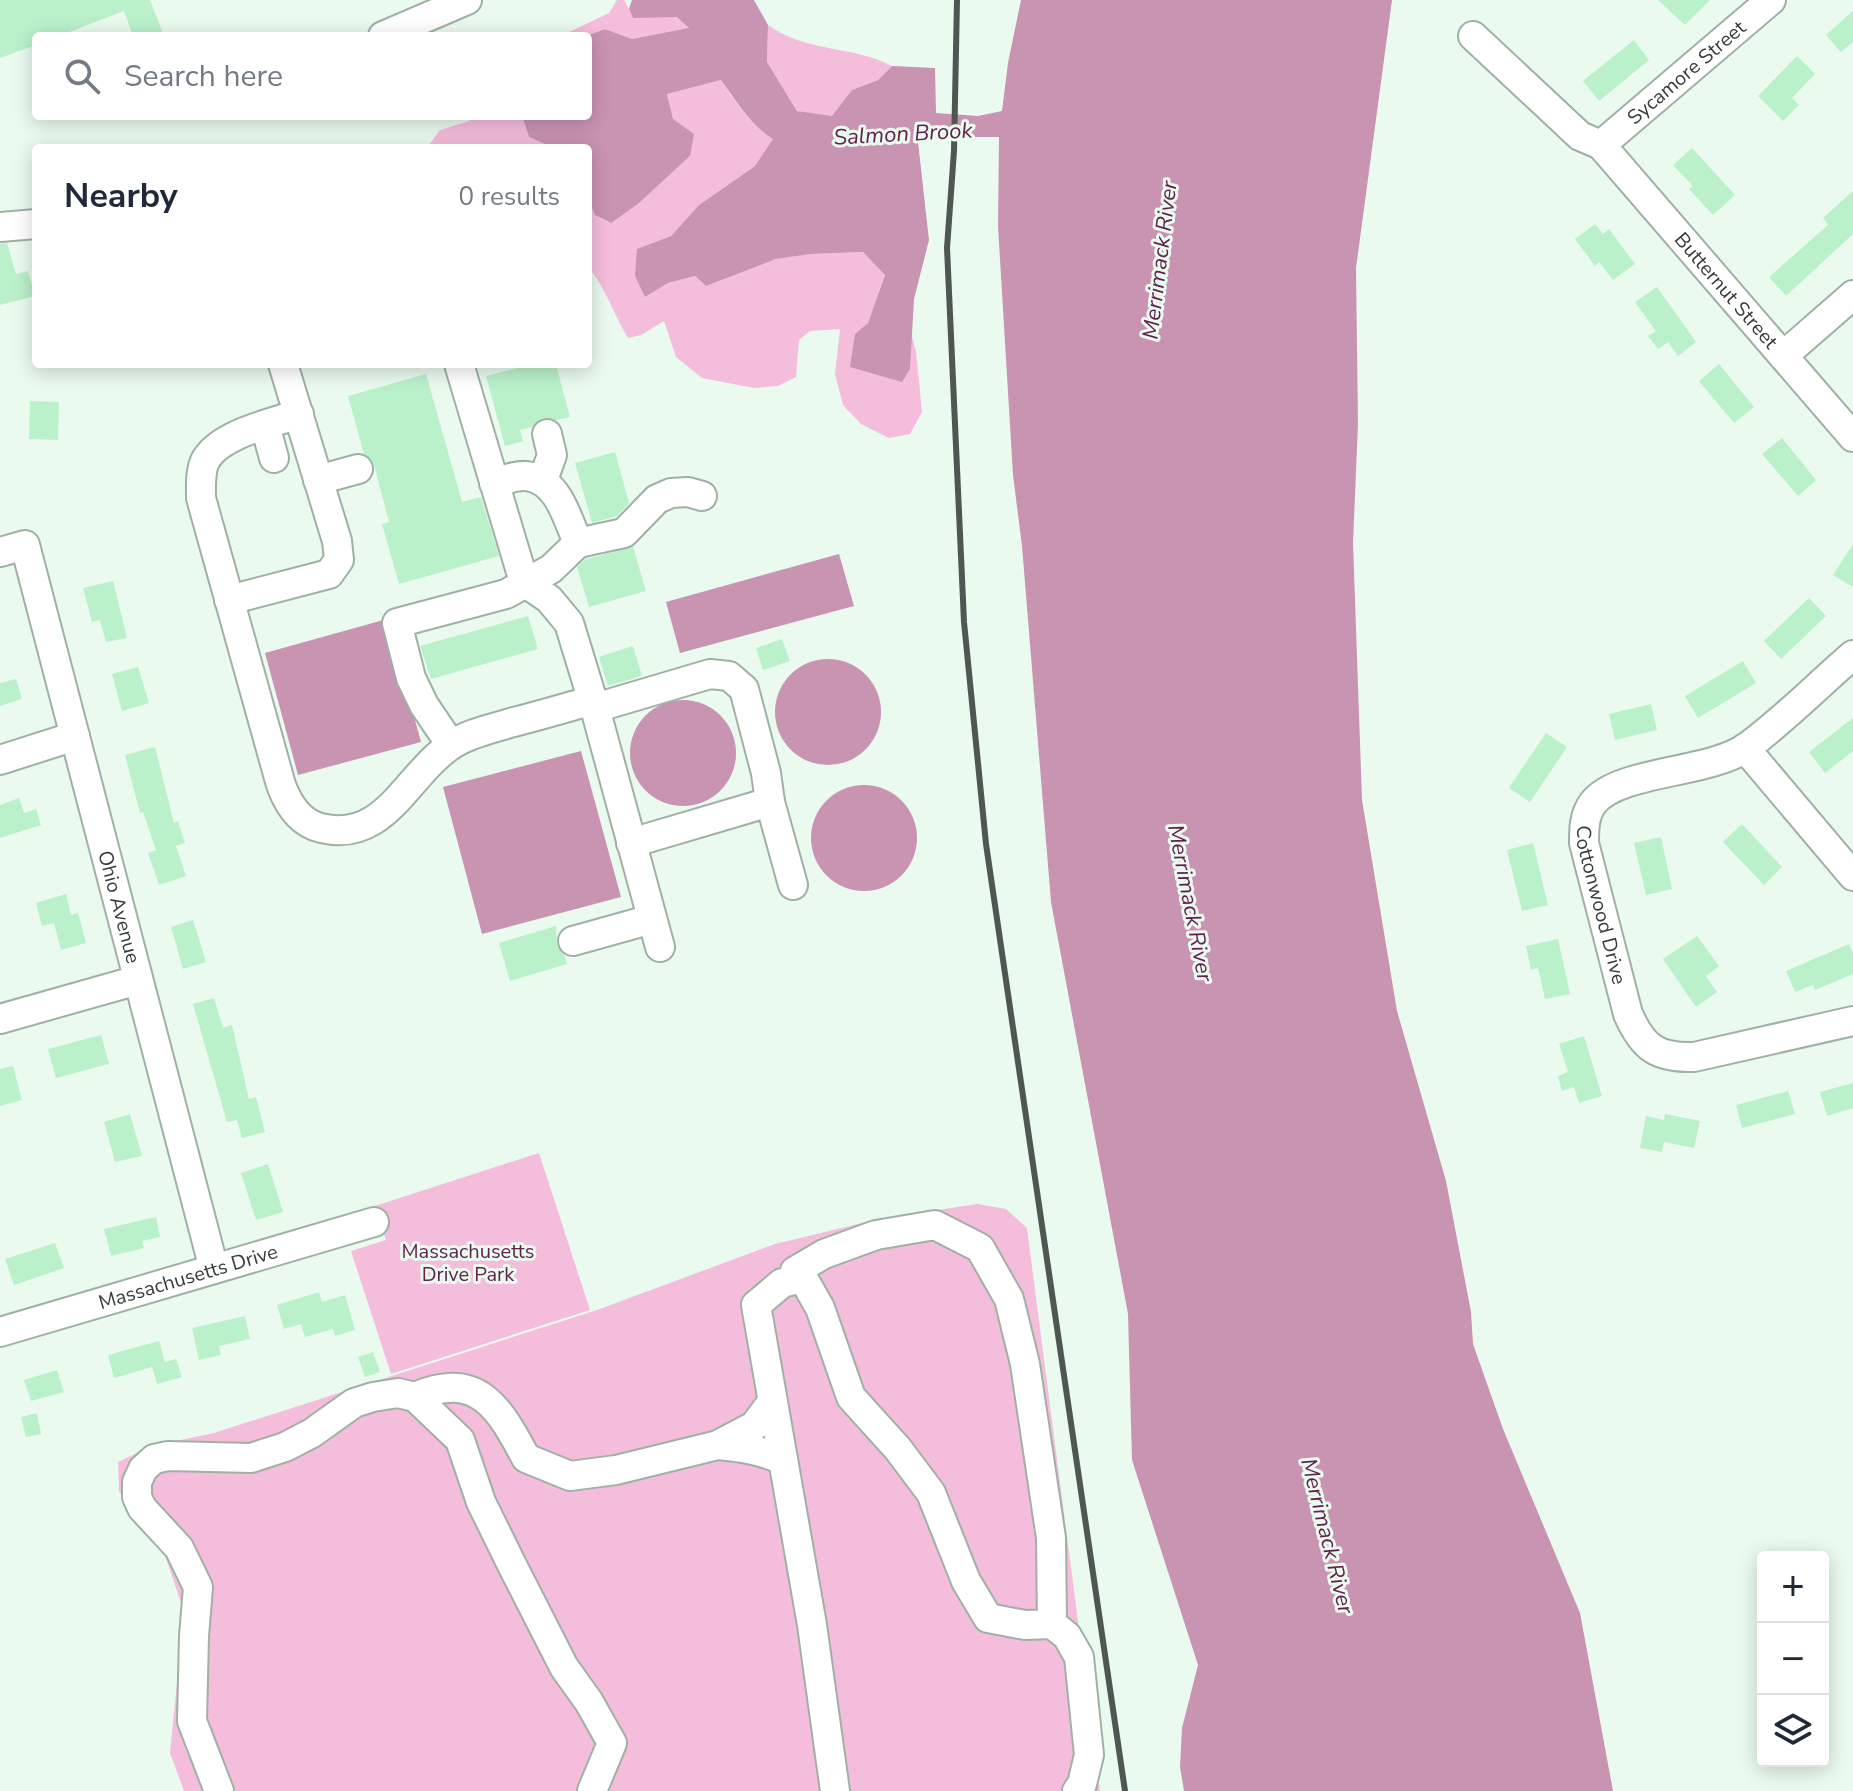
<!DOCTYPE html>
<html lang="en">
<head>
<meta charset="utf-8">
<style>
  :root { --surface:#fff; --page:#f2f2f3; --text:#1f2937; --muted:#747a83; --line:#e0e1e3 }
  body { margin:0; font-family:"Nunito Sans",sans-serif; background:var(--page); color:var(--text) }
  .controls { position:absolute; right:24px; bottom:24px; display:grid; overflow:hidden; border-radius:8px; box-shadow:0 4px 20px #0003 }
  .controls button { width:72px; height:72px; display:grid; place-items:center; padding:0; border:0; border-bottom:2px solid var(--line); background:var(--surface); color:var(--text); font:40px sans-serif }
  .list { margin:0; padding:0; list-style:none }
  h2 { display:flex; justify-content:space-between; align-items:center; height:104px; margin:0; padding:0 32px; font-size:34px }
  h2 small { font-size:26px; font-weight:400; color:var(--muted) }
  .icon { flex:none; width:44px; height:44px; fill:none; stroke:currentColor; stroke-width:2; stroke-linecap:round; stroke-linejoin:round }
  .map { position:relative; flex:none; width:1853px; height:1791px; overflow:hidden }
  .search { position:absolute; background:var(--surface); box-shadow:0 4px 20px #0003; left:32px; top:32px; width:560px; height:88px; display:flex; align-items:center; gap:20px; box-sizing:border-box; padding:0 28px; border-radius:8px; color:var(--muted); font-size:30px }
  .panel { position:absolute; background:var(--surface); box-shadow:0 4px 20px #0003; left:32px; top:144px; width:560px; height:224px; border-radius:8px }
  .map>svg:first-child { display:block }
  .green { fill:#f4bddc }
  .water { fill:#c993b2 }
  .building { fill:#baf1cb }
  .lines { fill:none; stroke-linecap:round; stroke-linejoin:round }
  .minor-casing { stroke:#a0b0a5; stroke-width:32 }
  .minor { stroke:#fff; stroke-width:28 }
  .rail { stroke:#4f5752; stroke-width:6 }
  .labels { text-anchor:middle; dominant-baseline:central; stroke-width:6; stroke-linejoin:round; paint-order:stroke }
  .street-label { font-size:20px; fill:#363c38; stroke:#eafaef }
  .park-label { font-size:20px; fill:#62224c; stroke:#eafaef }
  .water-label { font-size:22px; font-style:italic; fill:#61204a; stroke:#eafaef }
</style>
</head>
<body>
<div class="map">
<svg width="1853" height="1791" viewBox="0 0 1853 1791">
  <rect width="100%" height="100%" fill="#eafaef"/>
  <g class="green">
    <polygon points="617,0 624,0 633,17 678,17 690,29 632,39 605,29 586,36 561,36 609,13"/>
    <path d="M768 25C807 53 852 45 892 66L878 80 852 90 832 117 797 111 767 62Z"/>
    <path d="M721 80C736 102 750 126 774 139L755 166 699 205 671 236 638 249 645 297 668 283 695 276 706 286 776 259 811 254 863 252 885 274 868 324 855 334 910 369 911 333 916 351 922 412 910 434 889 438 861 424 843 405 835 374 840 329 810 331 799 340 796 377 778 386 754 388 702 378 676 357 664 321 641 335 628 338C614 315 605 286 588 267V199L595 215 610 223 638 204 690 156 673 119 667 94Z"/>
    <polygon points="472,116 522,116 529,137 554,148 427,148 440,130 469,121"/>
    <polygon points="539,1153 590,1310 391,1374 351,1251 386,1240 375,1206"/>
    <polygon points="977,1204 1006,1209 1027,1228 1100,1791 184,1791 170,1753 184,1612 165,1555 119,1491 118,1462 152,1446 214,1433 597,1310 775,1244 879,1219"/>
  </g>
  <g class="water">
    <path d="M632 0H754L768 25 767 62 797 111 832 116 852 90 878 80 892 66 935 68 936 113 978 116 1002 111 1008 63 1021 0H1392L1356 268 1358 424 1353 543 1362 800 1397 1011 1446 1181 1471 1312 1473 1344 1503 1429 1580 1613 1613 1791H1184L1180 1767 1182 1728 1198 1665 1132 1460 1128 1314 1051 902 1022 546 1013 475 998 226 999 137H923L918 142 929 240 914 299 910 369 902 382 850 367 855 334 868 323 885 275 863 252 811 254 776 259 706 286 695 276 668 283 645 297 635 276 637 249 671 236 699 205 755 166 773 139C750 125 737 102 721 80L667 94 673 119 694 134 690 156 638 204 611 223 595 215 588 199V148H554L529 137 522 116H588V36H586L605 29 632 39 689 28 677 17 633 18 629 9Z"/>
    <polygon points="839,554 854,606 680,653 666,602"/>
    <polygon points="387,619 421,742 298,775 265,653"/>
    <circle cx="828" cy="712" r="53"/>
    <circle cx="683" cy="753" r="53"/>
    <polygon points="581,751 621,897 482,934 443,787"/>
    <circle cx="864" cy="838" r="53"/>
  </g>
  <g class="building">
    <polygon points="0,0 150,0 164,36 133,36 124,11 59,36 36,36 36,45 0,58"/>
    <polygon points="1658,0 1710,0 1685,25"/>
    <polygon points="1853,11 1853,42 1841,52 1826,35"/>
    <polygon points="1634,40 1649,60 1599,101 1583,81"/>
    <polygon points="1797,56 1815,74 1792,98 1799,105 1783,121 1758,96"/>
    <polygon points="1692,148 1735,195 1713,215 1689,189 1693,186 1673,165"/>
    <polygon points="1853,191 1853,234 1786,296 1769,277 1828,225 1823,218"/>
    <polygon points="1595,224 1603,234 1609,229 1635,264 1613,280 1599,262 1595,266 1575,239"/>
    <polygon points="7,243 16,274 28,271 35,296 0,305 0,244"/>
    <polygon points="1657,287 1696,342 1678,356 1668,342 1658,349 1648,336 1656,331 1635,302"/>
    <polygon points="534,364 556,364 570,417 556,420 542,418 532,427 520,430 523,441 505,446 486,376"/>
    <polygon points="1719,364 1754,407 1734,423 1699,381"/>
    <polygon points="426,374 462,502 481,497 499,556 399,584 382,524 389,522 374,465 364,454 348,396"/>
    <polygon points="30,401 59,402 58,440 29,439"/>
    <polygon points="1782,438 1816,480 1798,496 1762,454"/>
    <polygon points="615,452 629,503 617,516 592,523 575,463"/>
    <polygon points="1853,544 1853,587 1833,575"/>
    <polygon points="633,547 646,591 589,607 577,567 586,559"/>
    <polygon points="113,581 127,638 106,642 100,620 92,622 83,588"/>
    <polygon points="1809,598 1826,616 1781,659 1764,641"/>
    <polygon points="528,616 538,649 431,679 420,646"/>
    <polygon points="782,639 790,661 763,670 756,648"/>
    <polygon points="633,646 642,676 608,686 599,657"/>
    <polygon points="1743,661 1756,683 1698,718 1685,696"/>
    <polygon points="138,667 149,703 122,711 112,674"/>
    <polygon points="16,679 22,699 0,706 0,683"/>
    <polygon points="1651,704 1657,730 1615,740 1609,714"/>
    <polygon points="1853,718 1853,751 1825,773 1809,752"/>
    <polygon points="1546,733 1567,747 1530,802 1509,788"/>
    <polygon points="155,747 174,823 178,821 185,843 176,846 186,876 159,885 148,853 156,850 143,812 140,813 125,755"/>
    <polygon points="19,798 24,813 36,809 41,825 0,838 0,805"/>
    <polygon points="1742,824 1782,867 1764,885 1723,842"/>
    <polygon points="1661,837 1672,889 1646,895 1634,843"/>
    <polygon points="1533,843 1548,905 1522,911 1507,850"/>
    <polygon points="66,894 71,915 78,913 86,943 61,950 54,923 42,926 36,903"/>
    <polygon points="193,920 206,962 183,969 171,927"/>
    <polygon points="556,926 557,946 564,955 567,964 510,981 499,943"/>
    <polygon points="1697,936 1719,966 1706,976 1717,992 1696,1007 1663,959"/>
    <polygon points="1558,939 1570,994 1545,999 1538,968 1531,970 1526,946"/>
    <polygon points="1849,944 1853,954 1853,974 1815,990 1813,985 1795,992 1786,971"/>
    <polygon points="214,998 223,1028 232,1025 249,1099 256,1097 265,1132 242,1138 237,1120 227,1122 193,1004"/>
    <polygon points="101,1035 109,1064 56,1078 48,1049"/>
    <polygon points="1584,1036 1602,1096 1579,1103 1574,1087 1562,1091 1558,1076 1568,1072 1559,1044"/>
    <polygon points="13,1066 22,1100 0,1106 0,1069"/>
    <polygon points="1853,1083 1853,1108 1827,1116 1820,1092"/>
    <polygon points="1788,1091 1795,1114 1742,1128 1736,1105"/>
    <polygon points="130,1114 142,1156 115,1162 104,1122"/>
    <polygon points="1665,1114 1700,1121 1694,1148 1664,1142 1662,1152 1640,1148 1646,1116 1664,1120"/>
    <polygon points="268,1164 283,1212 256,1220 241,1173"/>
    <polygon points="156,1217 160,1237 142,1241 144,1248 111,1256 104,1229"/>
    <polygon points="55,1243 64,1268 14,1285 5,1259"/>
    <polygon points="319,1292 322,1302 345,1295 355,1330 335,1336 333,1329 305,1337 301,1324 284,1329 277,1305"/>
    <polygon points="245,1316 250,1339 219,1346 221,1355 199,1360 192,1328"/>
    <polygon points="159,1341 165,1362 176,1359 182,1377 157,1384 152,1367 114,1378 108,1355"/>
    <polygon points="373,1352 380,1372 365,1377 358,1357"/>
    <polygon points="57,1370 64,1392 31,1401 24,1380"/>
    <polygon points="37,1413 41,1434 26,1437 21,1417"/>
  </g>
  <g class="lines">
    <defs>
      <g id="minor">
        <polyline points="383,36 467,0"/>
        <polyline points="1473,36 1580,136 1601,145"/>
        <path id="s1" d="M1601 145 1853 437"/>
        <path id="s2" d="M1601 145 1771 0"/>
        <polyline points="0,227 36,224"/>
        <polyline points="1783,356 1853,295"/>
        <polyline points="459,364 524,582 549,599 569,623 595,708 660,947"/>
        <path d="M299 414C272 423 219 434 205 461 200 472 201 486 201 498L281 785C288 804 300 823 321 828 386 844 407 773 453 744 470 733 491 729 510 723 538 716 565 708 593 700"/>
        <polyline points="265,425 274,458"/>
        <polyline points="318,480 358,469"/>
        <polyline points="543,480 552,455 547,434"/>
        <polyline points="578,543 624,533 657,499 671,493 688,492 702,496"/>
        <path id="s3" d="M0 552 25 545 214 1269"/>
        <polyline points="229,600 329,574 339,560 337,541 283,364"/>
        <path id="s4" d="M1853 655C1818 685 1784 720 1747 747 1709 774 1619 770 1593 803 1584 815 1584 829 1584 843L1628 1014C1643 1048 1657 1058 1694 1057L1853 1021"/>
        <polyline points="595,708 710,674 729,676 744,689 766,773 770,802 631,843"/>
        <path d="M451 745 424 705 411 678 397 623 506 594 551 569 578 543C567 518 558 479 526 476 516 475 504 480 494 483"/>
        <polyline points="1745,748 1853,876"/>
        <polyline points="0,760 75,736"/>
        <polyline points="770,802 793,885"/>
        <polyline points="573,941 652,919"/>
        <polyline points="0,1019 138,980"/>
        <polyline points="803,1278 795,1271 824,1254 876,1235 935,1225 980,1248 1009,1299 1025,1364 1051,1538 1052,1624 1025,1625 988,1618 966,1581 931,1493 898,1449 851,1397 820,1308 803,1278 782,1283 756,1305 812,1625 835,1791"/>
        <path id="s5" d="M0 1332 374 1222"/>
        <path d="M415 1397C478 1369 500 1409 526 1458L570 1476 616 1470 718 1445 754 1426 772 1402"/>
        <path d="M718 1445C741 1447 761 1450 783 1460"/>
        <polyline points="1052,1624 1067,1636 1079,1657 1089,1755 1082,1784 1077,1791"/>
        <polyline points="219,1791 192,1721 194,1636 198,1587 179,1548 142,1508 137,1497 137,1482 143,1469 154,1459 168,1456 251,1458 285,1447 312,1433 354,1403 373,1397 398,1393 415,1397 460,1440 481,1502 513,1567 564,1667 589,1702 612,1743 592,1791"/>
      </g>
    </defs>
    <use href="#minor" class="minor-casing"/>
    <use href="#minor" class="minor"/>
    <polyline class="rail" points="957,0 954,151 947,248 964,622 986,844 1125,1791"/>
  </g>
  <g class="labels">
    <g class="street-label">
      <text stroke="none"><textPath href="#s2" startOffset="112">Sycamore Street</textPath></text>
      <text stroke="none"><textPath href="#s1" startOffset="192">Butternut Street</textPath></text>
      <text stroke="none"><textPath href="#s4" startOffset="412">Cottonwood Drive</textPath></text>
      <text stroke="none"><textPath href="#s3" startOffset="400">Ohio Avenue</textPath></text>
      <text stroke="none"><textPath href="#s5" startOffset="196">Massachusetts Drive</textPath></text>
    </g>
    <g class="park-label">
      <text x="468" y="1251">Massachusetts<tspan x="468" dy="23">Drive Park</tspan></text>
    </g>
    <g class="water-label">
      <text transform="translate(903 134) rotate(-3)">Salmon Brook</text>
      <text transform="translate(1160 260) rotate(-83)">Merrimack River</text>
      <text transform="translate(1190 903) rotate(79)">Merrimack River</text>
      <text transform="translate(1327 1536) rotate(76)">Merrimack River</text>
    </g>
  </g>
</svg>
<div class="controls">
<button>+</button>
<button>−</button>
<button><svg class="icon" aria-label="layers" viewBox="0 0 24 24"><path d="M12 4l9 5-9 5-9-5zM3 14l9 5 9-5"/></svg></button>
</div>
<div class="search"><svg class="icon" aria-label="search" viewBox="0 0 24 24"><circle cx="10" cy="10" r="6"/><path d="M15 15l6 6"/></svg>Search here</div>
<section class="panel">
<h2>Nearby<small>0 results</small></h2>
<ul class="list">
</ul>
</section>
</div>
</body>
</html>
